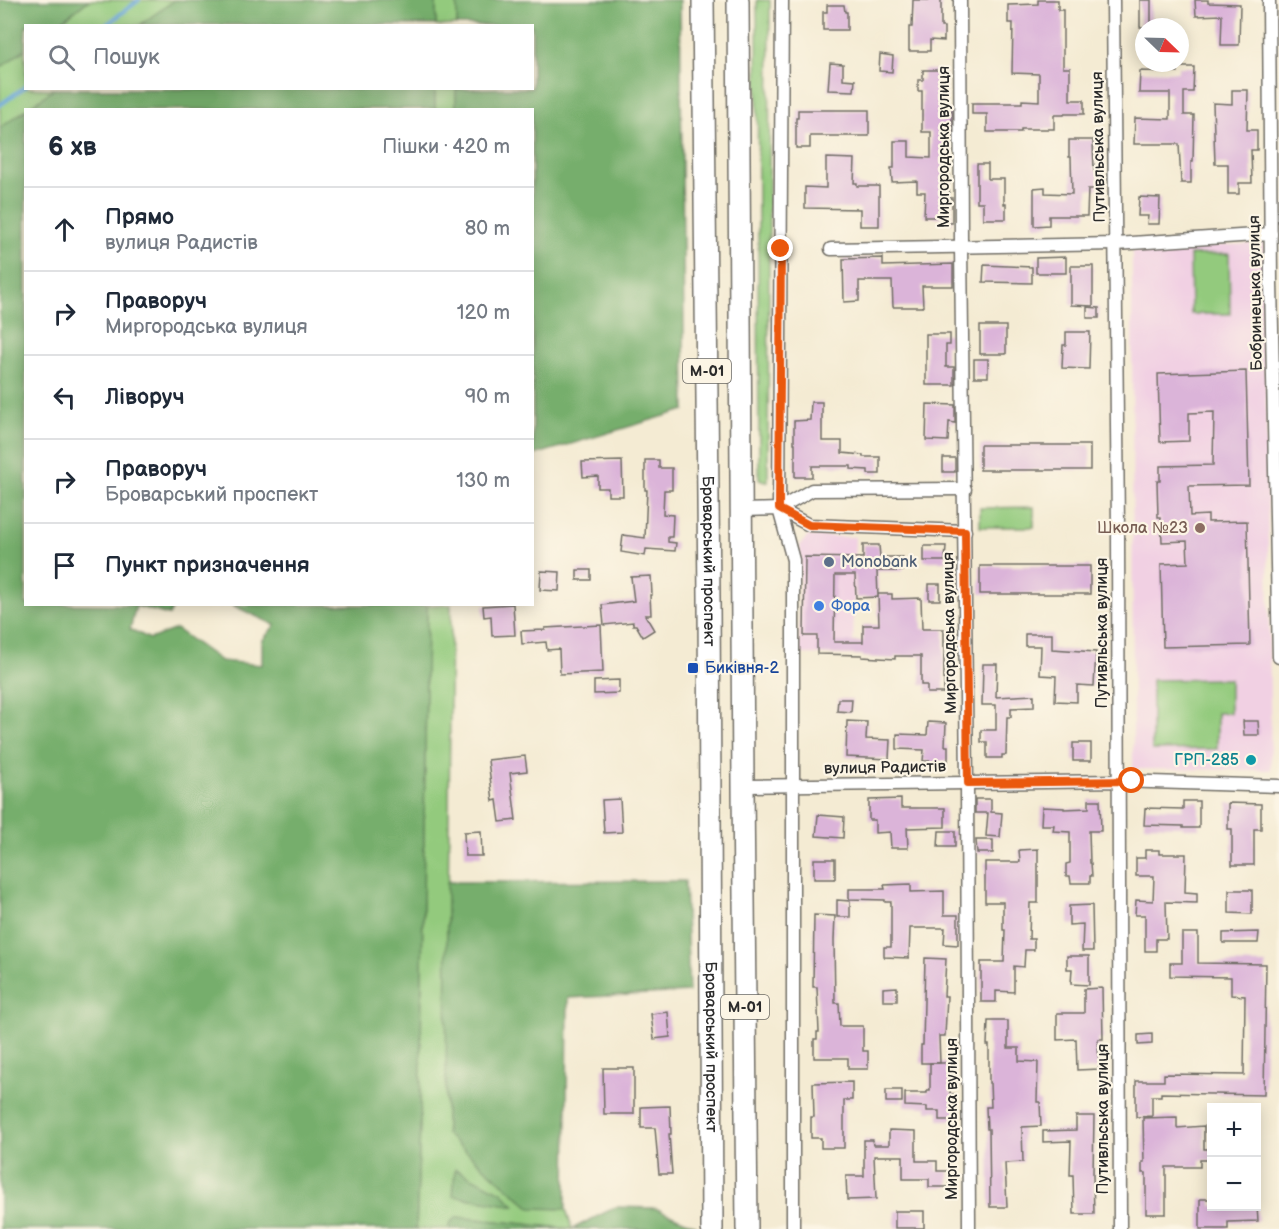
<!DOCTYPE html>
<html lang="uk">
<head>
<meta charset="utf-8">
<style>
  :root { --surface:#fff; --page:#f6f6f7; --text:#1f2937; --muted:#747a83; --line:#e0e1e3 }
  body { margin:0; font-family:"Balsamiq Sans",sans-serif; background:var(--page); color:var(--text) }
  .controls { position:absolute; right:18px; bottom:18px; display:grid; overflow:hidden; border-radius:0px; box-shadow:0 3px 15px #0003 }
  .controls button { width:54px; height:54px; display:grid; place-items:center; padding:0; border:0; border-bottom:2px solid var(--line); background:var(--surface); color:var(--text); font:30px sans-serif }
  .compass { position:absolute; left:1135px; top:18px; width:54px; height:54px; border-radius:50%; background:var(--surface); box-shadow:0 3px 15px #0003; rotate:113deg }
  .stop { position:absolute; width:18px; height:18px; margin:-14px; border:4px solid #ea580c; border-radius:50%; background:#fff }
  .stop.end { background:#ea580c; border-color:#fff; box-shadow:0 2px 6px #0008 }
  .list { margin:0; padding:0; list-style:none }
  h2 { display:flex; justify-content:space-between; align-items:center; height:78px; margin:0; padding:0 24px; font-size:26px }
  h2 small { font-size:20px; font-weight:400; color:var(--muted) }
  .list li { display:grid; grid-template-columns:39px 1fr auto; gap:18px; align-items:center; box-sizing:border-box; height:84px; padding:0 24px; border-top:2px solid var(--line) }
  .list b { display:block; font-size:22px; white-space:nowrap }
  .list p { margin:0; font-size:20px; white-space:nowrap; color:var(--muted) }
  .list em { font-size:20px; font-style:normal; color:var(--muted) }
  .icon { flex:none; width:33px; height:33px; fill:none; stroke:currentColor; stroke-width:2; stroke-linecap:round; stroke-linejoin:round }
  .map { position:relative; flex:none; width:1279px; height:1229px; overflow:hidden }
  .search { position:absolute; background:var(--surface); box-shadow:0 3px 15px #0003; left:24px; top:24px; width:510px; height:66px; display:flex; align-items:center; gap:15px; box-sizing:border-box; padding:0 21px; border-radius:0px; color:var(--muted); font-size:22px }
  .panel { position:absolute; background:var(--surface); box-shadow:0 3px 15px #0003; left:24px; top:108px; width:510px; height:498px; border-radius:0px }
  .map>svg:first-child { display:block }
  .built { fill:#f1d0e3 }
  .green { fill:#93ca7d; stroke:#5f7a54; stroke-width:1.5 }
  .forest { fill:#76ae6c; stroke:#506c4c; stroke-width:1.5 }
  .lines { fill:none; stroke-linecap:round; stroke-linejoin:round }
  .stream { stroke:#63a4d6; stroke-width:4.5 }
  .building { fill:#dbb4d9 }
  .minor-casing { stroke:#716e66; stroke-width:15 }
  .trunk-casing { stroke:#716e66; stroke-width:24 }
  .minor { stroke:#fff; stroke-width:12 }
  .trunk { stroke:#fff; stroke-width:21 }
  .route { stroke:#ea580c; stroke-width:8 }
  .education-dot { fill:#8d6e63; stroke:#fcf5e5; stroke-width:2 }
  .service-dot { fill:#5c6f8a; stroke:#fcf5e5; stroke-width:2 }
  .shop-dot { fill:#3f7fe0; stroke:#fcf5e5; stroke-width:2 }
  .transit-dot { fill:#1a4fb4; stroke:#fcf5e5; stroke-width:2 }
  .culture-dot { fill:#0f9aa8; stroke:#fcf5e5; stroke-width:2 }
  .labels { text-anchor:middle; dominant-baseline:central; stroke-width:4.5; stroke-linejoin:round; paint-order:stroke }
  .shield { fill:#fcf5e5; stroke:#6a6863; stroke-width:1.5 }
  .shield-label { font-size:15px; font-weight:bold; fill:#2b2b2b }
  .street-label { font-size:16px; fill:#2b2b2b; stroke:#fcf5e5 }
  .education-label { font-size:16px; fill:#785e54; stroke:#fcf5e5; text-anchor:end }
  .service-label { font-size:16px; fill:#4e5e75; stroke:#fcf5e5; text-anchor:start }
  .shop-label { font-size:16px; fill:#366cbe; stroke:#fcf5e5; text-anchor:start }
  .transit-label { font-size:16px; fill:#164399; stroke:#fcf5e5; text-anchor:start }
  .culture-label { font-size:16px; fill:#0d838f; stroke:#fcf5e5; text-anchor:end }
</style>
</head>
<body>
<div class="map">
<svg width="1279" height="1229" viewBox="0 0 1279 1229">
  <rect width="100%" height="100%" fill="#fcf5e5"/>
  <filter id="ink" filterUnits="userSpaceOnUse"><feTurbulence type="fractalNoise" baseFrequency=".0167" numOctaves="2"/><feDisplacementMap in="SourceGraphic" scale="12" xChannelSelector="R" yChannelSelector="G"/><feConvolveMatrix kernelMatrix="1 2 1 2 8 2 1 2 1" color-interpolation-filters="sRGB"/></filter>
  <filter id="wash" filterUnits="userSpaceOnUse"><feTurbulence type="fractalNoise" baseFrequency=".008" numOctaves="4" result="noise"/><feDisplacementMap in="SourceGraphic" scale="24" xChannelSelector="R" yChannelSelector="G"/><feGaussianBlur stdDeviation="1.35" result="paint"/><feColorMatrix in="noise" values="0 0 0 0 0 0 0 0 0 0 0 0 0 0 0 0 0 1.4 0 .05"/><feComposite in="paint" operator="in"/></filter>
  <g filter="url(#wash)">
    <rect width="100%" height="100%" fill="#f4ebd3"/>
    <g class="built">
      <polygon points="1264,243 1271,770 1133,769 1132,251"/>
      <polygon points="808,536 855,537 853,655 799,654 800,545"/>
    </g>
    <g class="green">
      <polygon points="89,0 175,0 140,25 56,26"/>
      <polygon points="436,0 457,0 457,25 436,26"/>
      <polygon points="757,0 770,0 768,482 759,479"/>
      <polygon points="25,49 26,88 54,89 0,128 0,68"/>
      <polygon points="435,89 456,89 456,109 435,110"/>
      <polygon points="1229,254 1230,314 1191,314 1190,255"/>
      <polygon points="1034,507 1034,527 980,527 980,508"/>
      <polygon points="427,605 451,605 446,1134 531,1207 566,1209 572,1229 456,1217 449,1225 450,1229 416,1229 420,1123"/>
      <polygon points="1230,679 1230,713 1217,713 1217,749 1152,750 1152,680"/>
    </g>
    <g class="forest">
      <polygon points="0,0 89,0 56,25 26,26 25,49 0,68"/>
      <polygon points="175,0 436,0 436,25 140,25"/>
      <polygon points="457,0 680,0 685,410 534,455 533,511 532,110 456,109 456,89 532,88 532,26 457,25"/>
      <polygon points="54,89 435,89 435,109 26,110"/>
      <polygon points="26,110 26,604 174,605 169,615 136,606 130,629 150,639 176,629 221,661 262,665 262,641 275,625 232,605 427,605 420,1123 416,1229 0,1229 0,128"/>
      <polygon points="685,881 689,992 568,998 566,1209 531,1208 446,1134 447,882"/>
      <polygon points="455,1169 502,1192 515,1206 453,1196"/>
      <polygon points="616,1207 655,1208 695,1225 695,1229 450,1229 449,1225 456,1217 572,1229"/>
    </g>
    <g class="lines">
      <g class="stream">
        <polyline points="105,26 139,0"/>
        <polyline points="0,105 26,86"/>
      </g>
    </g>
    <g id="blocks">
      <g class="building">
        <polygon points="913,0 941,0 941,27 944,27 944,41 930,40 930,51 909,51 909,27 912,27"/>
        <polygon points="1038,0 1058,0 1058,10 1063,10 1063,68 1070,68 1070,100 1084,100 1084,114 1064,114 1064,115 1054,115 1054,129 1021,129 1021,132 987,132 987,114 972,114 972,103 1022,103 1022,100 1039,101 1039,74 1012,73 1013,23 1008,23 1008,5 1038,4"/>
        <rect x="1140" y="0" width="11" height="27"/>
        <polygon points="1195,0 1208,0 1208,3 1240,4 1239,45 1221,45 1222,15 1196,16"/>
        <polygon points="827,5 844,5 845,12 847,12 847,30 823,30 823,12 827,12"/>
        <polygon points="880,54 893,56 892,72 879,71"/>
        <polygon points="830,63 843,64 843,79 855,80 854,91 828,90"/>
        <polygon points="1178,67 1194,67 1193,92 1184,92 1184,115 1194,115 1193,162 1191,162 1191,183 1181,183 1179,144 1134,144 1135,118 1170,119 1170,93 1139,93 1140,71 1178,72"/>
        <polygon points="923,70 945,70 945,110 952,110 952,139 950,139 949,198 952,198 952,223 941,223 942,217 924,217 925,192 917,192 917,181 892,182 891,168 894,168 894,141 909,141 909,157 931,158 931,132 922,132 922,91 918,91 918,80 923,80"/>
        <polygon points="1232,90 1248,90 1247,130 1257,130 1257,150 1251,150 1252,183 1239,183 1239,194 1228,194 1228,164 1215,164 1213,103 1232,104"/>
        <polygon points="798,110 869,110 869,136 810,136 810,148 796,148 796,118 798,118"/>
        <polygon points="1069,140 1093,140 1094,171 1098,171 1098,189 1088,189 1087,216 1049,216 1049,225 1034,226 1034,188 1045,187 1045,193 1072,194 1071,157 1069,157"/>
        <polygon points="826,158 855,159 854,183 857,183 857,186 879,186 879,226 860,226 860,209 805,208 805,187 826,188"/>
        <polygon points="977,164 988,164 988,179 1004,179 1004,204 1006,204 1006,219 983,219 983,202 977,202"/>
        <polygon points="1139,197 1160,198 1159,224 1147,224 1148,216 1138,216"/>
        <polygon points="1066,257 1066,273 1036,273 1036,258"/>
        <polygon points="883,258 883,266 953,264 953,286 922,286 923,307 893,307 892,281 859,281 859,301 844,302 843,259"/>
        <polygon points="984,265 1032,267 1032,283 983,282"/>
        <polygon points="1071,266 1093,266 1093,306 1071,305"/>
        <polygon points="1087,307 1099,308 1099,318 1087,318"/>
        <rect x="980" y="326" width="26" height="28"/>
        <polygon points="1066,332 1090,332 1089,369 1062,368 1063,345 1066,345"/>
        <polygon points="926,334 950,334 950,345 946,345 946,367 954,367 954,385 926,385"/>
        <rect x="974" y="359" width="14" height="18"/>
        <polygon points="1246,371 1249,485 1189,486 1190,516 1208,515 1208,522 1247,521 1250,645 1163,647 1161,564 1188,563 1187,541 1162,542 1161,517 1158,517 1157,481 1160,481 1160,466 1213,465 1214,412 1189,413 1189,441 1160,442 1158,374"/>
        <polygon points="811,402 822,402 822,441 842,441 842,453 863,455 863,457 880,457 880,474 868,474 868,470 851,469 851,466 812,466 812,477 795,477 795,443 794,443 794,421 810,420"/>
        <polygon points="927,404 955,405 955,423 949,422 948,441 926,440"/>
        <rect x="980" y="445" width="110" height="25"/>
        <rect x="943" y="458" width="12" height="14"/>
        <polygon points="645,460 659,460 659,468 672,468 672,490 664,490 663,514 673,515 672,537 668,537 668,542 676,543 675,551 646,549 645,556 621,552 623,535 645,538 647,490 645,490"/>
        <polygon points="622,461 623,496 608,496 608,488 598,488 598,476 583,477 582,462"/>
        <polygon points="863,545 879,545 880,557 903,557 903,571 877,571 878,597 856,598 855,575 835,575 834,642 863,642 863,625 879,625 878,594 892,594 892,599 921,598 922,629 944,629 944,693 927,693 927,685 921,685 921,656 895,656 895,659 862,657 862,655 817,654 817,636 804,636 805,557 863,558"/>
        <polygon points="924,546 946,546 945,561 924,561"/>
        <rect x="980" y="566" width="110" height="28"/>
        <rect x="577" y="570" width="14" height="10"/>
        <polygon points="541,571 560,572 559,591 540,590"/>
        <polygon points="651,576 652,595 650,595 651,615 645,615 654,630 643,637 636,625 633,625 633,622 604,625 602,605 634,601 631,577"/>
        <rect x="929" y="584" width="11" height="16"/>
        <polygon points="513,604 515,635 492,636 491,616 484,617 483,606"/>
        <polygon points="601,625 603,672 560,674 559,649 547,650 546,642 522,644 521,631 545,630 545,628"/>
        <polygon points="1025,634 1052,634 1052,649 1096,652 1094,686 1077,685 1077,702 1055,701 1056,676 1040,675 1041,646 1025,646"/>
        <polygon points="983,664 997,664 996,697 1034,695 1034,707 1011,708 1011,717 1007,717 1006,755 1002,755 1002,758 987,758 987,742 981,742 981,730 996,730 996,705 982,705"/>
        <polygon points="619,680 619,693 594,694 594,681"/>
        <polygon points="838,699 852,699 851,712 837,711"/>
        <polygon points="847,721 867,722 866,739 890,740 889,759 846,757"/>
        <polygon points="1243,721 1258,721 1259,735 1244,735"/>
        <polygon points="928,722 946,723 945,746 948,746 948,761 941,761 941,764 930,764 930,761 923,761 924,750 897,749 897,734 927,735"/>
        <rect x="1073" y="743" width="18" height="18"/>
        <polygon points="525,756 527,771 510,773 516,820 500,822 497,800 493,801 488,760"/>
        <polygon points="620,799 622,832 604,833 602,800"/>
        <polygon points="901,799 901,808 945,808 945,827 907,828 908,848 891,848 890,832 875,833 875,820 869,820 869,800"/>
        <polygon points="975,799 991,799 991,812 1002,813 1000,837 986,836 988,813 975,813"/>
        <polygon points="1089,800 1100,800 1101,831 1089,831 1090,863 1091,863 1092,876 1090,876 1090,883 1071,883 1070,876 1066,876 1066,864 1070,863 1070,832 1053,831 1054,825 1041,825 1042,807 1064,808 1064,809 1089,808"/>
        <polygon points="1183,801 1199,801 1199,828 1183,828 1183,826 1144,825 1145,808 1183,809"/>
        <polygon points="1228,803 1261,804 1261,829 1254,829 1254,865 1232,865 1232,829 1228,829"/>
        <polygon points="818,815 844,817 843,838 816,836"/>
        <polygon points="481,831 482,856 465,856 464,832"/>
        <polygon points="939,831 955,831 955,847 938,847"/>
        <polygon points="976,840 993,840 993,853 977,853"/>
        <polygon points="1038,849 1038,903 1030,903 1029,939 1034,939 1034,950 1025,950 1024,967 1014,966 1014,992 996,991 996,1002 981,1002 981,962 1004,962 1005,930 1003,930 1003,902 985,902 985,862 1020,862 1019,850"/>
        <polygon points="1145,850 1159,850 1159,854 1186,854 1185,892 1197,893 1197,903 1166,902 1167,939 1156,939 1156,951 1145,951 1145,915 1135,915 1136,900 1153,901 1154,876 1136,876 1136,858 1145,858"/>
        <rect x="814" y="859" width="21" height="20"/>
        <polygon points="911,884 911,892 944,891 944,915 958,915 958,945 944,944 945,928 910,928 909,958 884,957 884,947 891,947 891,902 885,902 885,900 849,899 849,889 885,889 884,885"/>
        <polygon points="1229,890 1252,890 1252,914 1229,913"/>
        <polygon points="837,900 850,901 850,917 837,917"/>
        <polygon points="1092,905 1093,951 1082,951 1083,924 1069,925 1069,906"/>
        <polygon points="814,915 835,916 834,940 835,1003 839,1003 840,1026 863,1026 863,1051 868,1051 868,1069 848,1069 848,1058 814,1058 814,1039 817,1039 817,1032 819,1032 817,987 813,987"/>
        <polygon points="1259,932 1258,943 1223,943 1223,933"/>
        <polygon points="1182,933 1198,933 1198,963 1266,964 1264,1095 1161,1093 1161,1096 1152,1096 1152,1116 1136,1117 1136,1081 1164,1081 1164,1074 1244,1075 1245,996 1231,995 1231,977 1170,976 1170,963 1182,963"/>
        <polygon points="1067,956 1089,956 1089,985 1071,984 1072,969 1067,969"/>
        <polygon points="925,958 946,959 944,996 947,996 945,1036 939,1036 940,1063 921,1063 921,1045 923,1045"/>
        <polygon points="897,987 897,1001 883,1001 883,988"/>
        <polygon points="1102,988 1103,1039 1098,1039 1099,1069 1077,1070 1076,1039 1057,1040 1057,1013 1084,1013 1084,989"/>
        <polygon points="668,1012 670,1037 654,1039 651,1014"/>
        <polygon points="988,1021 1008,1021 1008,1048 1019,1048 1019,1061 1038,1062 1037,1102 1040,1102 1041,1126 1022,1127 1023,1162 1005,1163 1007,1207 990,1207 989,1129 987,1129 986,1107 991,1107 990,1083 989,1083 989,1045 987,1045"/>
        <polygon points="1152,1034 1152,1044 1138,1045 1138,1035"/>
        <polygon points="930,1063 950,1063 950,1094 955,1094 955,1120 939,1120 939,1111 927,1111 927,1107 905,1106 905,1093 927,1093 927,1090 930,1090"/>
        <polygon points="603,1068 634,1068 634,1114 604,1114"/>
        <polygon points="852,1082 852,1100 844,1100 844,1148 821,1148 821,1138 811,1138 811,1117 814,1117 813,1083"/>
        <rect x="886" y="1090" width="16" height="12"/>
        <polygon points="670,1106 671,1134 669,1134 672,1174 659,1174 655,1128 641,1128 641,1107"/>
        <polygon points="1076,1116 1094,1116 1093,1175 1094,1214 1074,1214 1073,1175 1070,1175 1071,1141 1043,1142 1043,1131 1076,1130"/>
        <polygon points="1177,1117 1177,1128 1204,1126 1204,1149 1212,1149 1212,1160 1200,1160 1200,1167 1166,1167 1166,1214 1146,1214 1146,1173 1142,1173 1142,1162 1144,1162 1143,1118"/>
        <polygon points="889,1130 916,1131 916,1161 937,1161 937,1171 949,1171 949,1187 929,1187 929,1179 903,1179 903,1156 874,1156 876,1199 847,1200 846,1176 864,1176 864,1140 873,1140 874,1145 889,1145"/>
        <polygon points="1200,1199 1212,1199 1212,1206 1257,1206 1258,1221 1228,1222 1228,1229 1200,1229"/>
        <rect x="895" y="1211" width="29" height="17"/>
      </g>
    </g>
  </g>
  <g filter="url(#ink)">
    <use href="#blocks" fill-opacity="0" stroke="#716e66" stroke-width="1.5"/>
    <g class="lines">
      <defs>
        <g id="minor">
          <polyline points="782,0 779,509 793,560 793,1229"/>
          <polyline points="960,0 961,246 967,783 969,1229"/>
          <polyline points="1113,0 1118,530 1120,1229"/>
          <polyline points="1269,0 1271,283 1279,657"/>
          <polyline points="831,249 1116,244 1271,234"/>
          <polyline points="779,509 812,490 965,489"/>
          <polyline points="741,510 779,509 809,525 965,531"/>
          <polyline points="743,786 1119,781 1279,786"/>
        </g>
        <g id="trunk">
          <path id="s1" d="M703 0 709 597 712 1229"/>
          <polyline points="738,0 743,786 747,1229"/>
        </g>
      </defs>
      <use href="#minor" class="minor-casing"/>
      <use href="#trunk" class="trunk-casing"/>
      <use href="#minor" class="minor"/>
      <use href="#trunk" class="trunk"/>
    </g>
  </g>
  <g class="lines" filter="url(#ink)">
    <polyline class="route" points="781,249 779,509 809,525 965,531 968,783 1132,781"/>
  </g>
  <circle class="education-dot" cx="1200" cy="528" r="6"/>
  <circle class="service-dot" cx="829" cy="562" r="6"/>
  <circle class="shop-dot" cx="819" cy="606" r="6"/>
  <rect class="transit-dot" x="687" y="662" width="12" height="12" rx="3"/>
  <circle class="culture-dot" cx="1251" cy="760" r="6"/>
  <g class="labels">
    <g class="shield">
      <rect x="683" y="359" width="48" height="24" rx="4.5"/>
      <rect x="721" y="995" width="48" height="24" rx="4.5"/>
    </g>
    <g class="shield-label">
      <text x="707" y="371">М-01</text>
      <text x="745" y="1007">М-01</text>
    </g>
    <g class="street-label">
      <text transform="translate(944 147) rotate(-90)">Миргородська вулиця</text>
      <text transform="translate(1099 147) rotate(-91)">Путивльська вулиця</text>
      <text transform="translate(1256 293) rotate(-91)">Бобринецька вулиця</text>
      <text stroke="none"><textPath href="#s1" startOffset="561">Броварський проспект</textPath></text>
      <text transform="translate(950 633) rotate(-91)">Миргородська вулиця</text>
      <text transform="translate(1102 633) rotate(-90)">Путивльська вулиця</text>
      <text transform="translate(885 768) rotate(-1)">вулиця Радистів</text>
      <text stroke="none"><textPath href="#s1" startOffset="1047">Броварський проспект</textPath></text>
      <text transform="translate(952 1119) rotate(-90)">Миргородська вулиця</text>
      <text transform="translate(1103 1119) rotate(-90)">Путивльська вулиця</text>
    </g>
    <g class="education-label">
      <text x="1188" y="528">Школа №23</text>
    </g>
    <g class="service-label">
      <text x="841" y="562">Monobank</text>
    </g>
    <g class="shop-label">
      <text x="831" y="606">Фора</text>
    </g>
    <g class="transit-label">
      <text x="705" y="668">Бикiвня-2</text>
    </g>
    <g class="culture-label">
      <text x="1239" y="760">ГРП-285</text>
    </g>
  </g>
</svg>
<div class="controls">
<button>+</button>
<button>−</button>
</div>
<svg class="compass" viewBox="-18 -18 36 36"><path d="M0-13l5 13h-10z" fill="#e53935"/><path d="M0 13l5-13h-10z" fill="#747a83"/></svg>
<div class="stop" style="left:1132px;top:781px"></div>
<div class="stop end" style="left:781px;top:249px"></div>
<div class="search"><svg class="icon" aria-label="search" viewBox="0 0 24 24"><circle cx="10" cy="10" r="6"/><path d="M15 15l6 6"/></svg>Пошук</div>
<section class="panel">
<h2>6 хв<small>Пішки · 420 m</small></h2>
<ul class="list">
<li><svg class="icon" aria-label="ahead" viewBox="0 0 24 24"><path d="M12 20V5M6 11l6-6 6 6"/></svg><div><b>Прямо</b><p>вулиця Радистів</p></div><em>80 m</em></li>
<li><svg class="icon" aria-label="right" viewBox="0 0 24 24"><path d="M7 20v-9h11M14 6l5 5-5 5"/></svg><div><b>Праворуч</b><p>Миргородська вулиця</p></div><em>120 m</em></li>
<li><svg class="icon" aria-label="left" viewBox="0 0 24 24"><path d="M17 20v-9H6M10 6l-5 5 5 5"/></svg><div><b>Ліворуч</b></div><em>90 m</em></li>
<li><svg class="icon" aria-label="right" viewBox="0 0 24 24"><path d="M7 20v-9h11M14 6l5 5-5 5"/></svg><div><b>Праворуч</b><p>Броварський проспект</p></div><em>130 m</em></li>
<li><svg class="icon" aria-label="arrive" viewBox="0 0 24 24"><path d="M6 21V4h12l-3 4 3 4H6"/></svg><div><b>Пункт призначення</b></div></li>
</ul>
</section>
</div>
</body>
</html>
